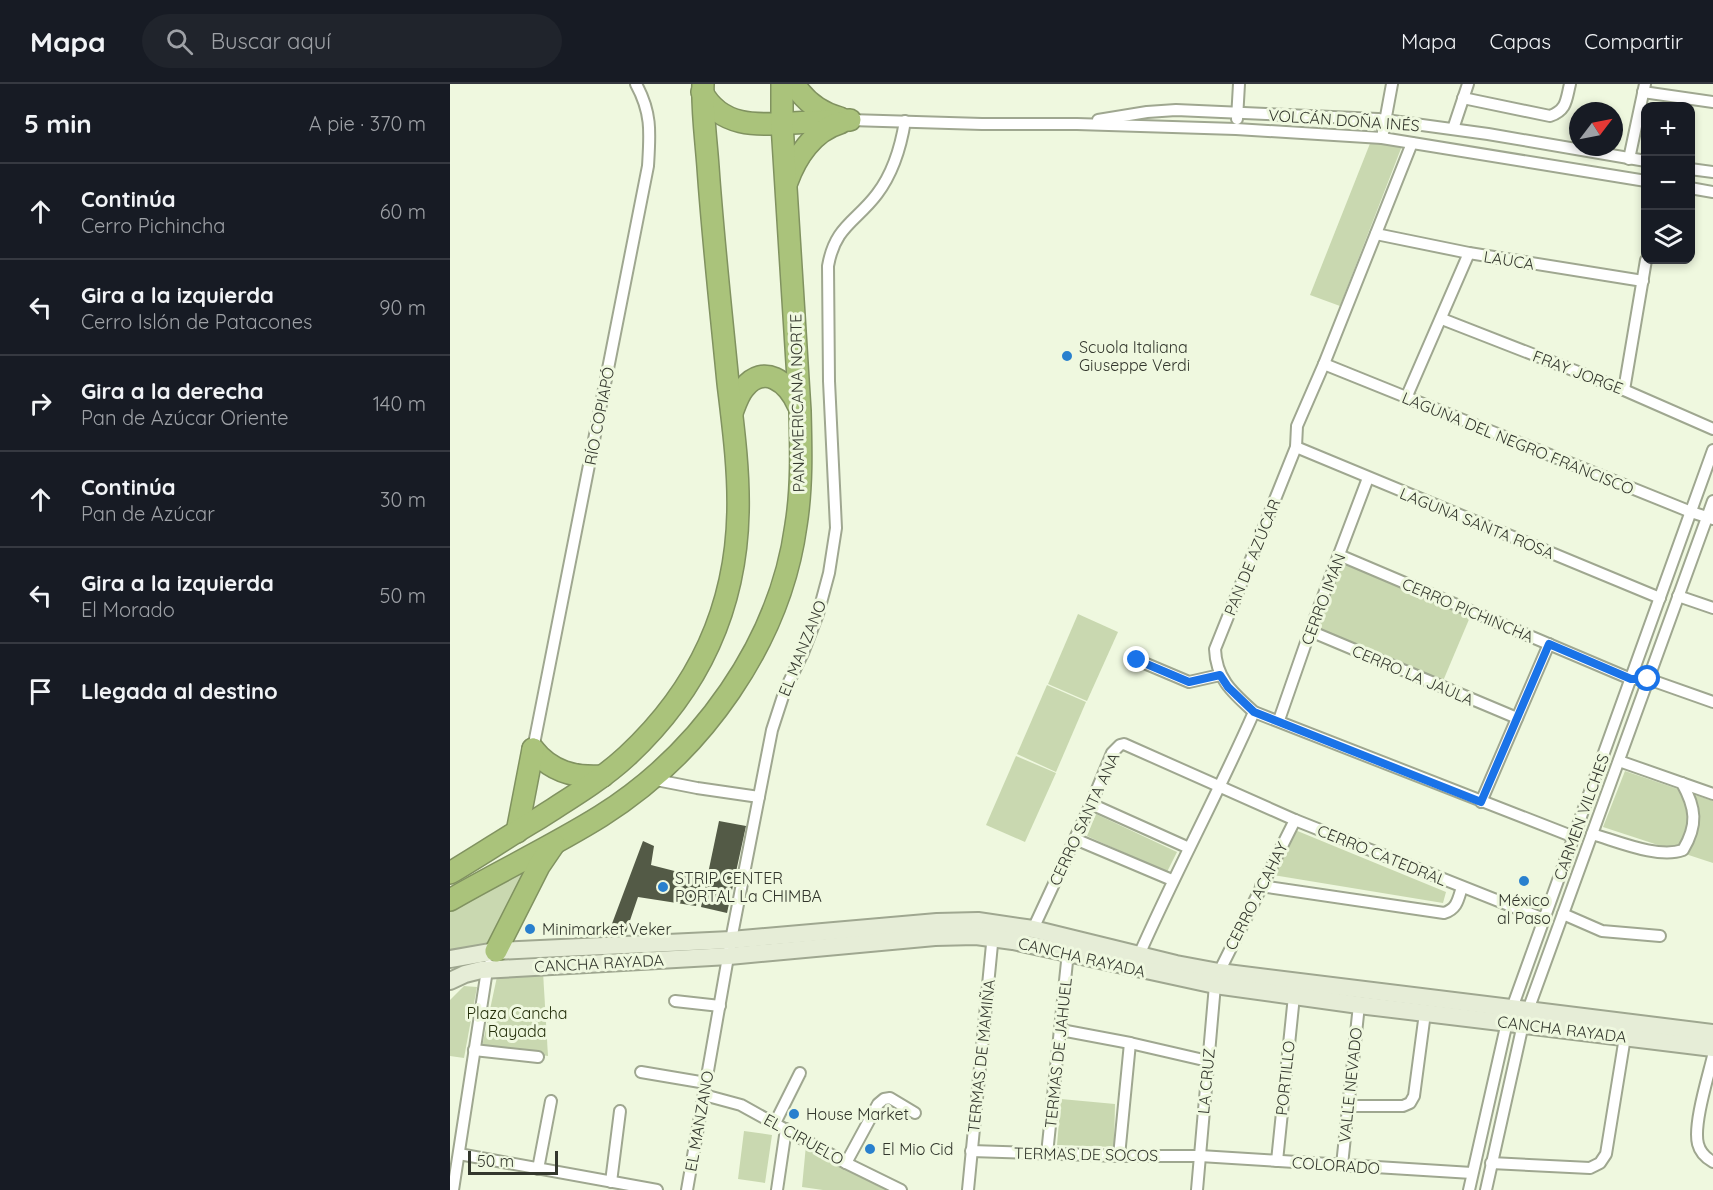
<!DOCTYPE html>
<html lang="es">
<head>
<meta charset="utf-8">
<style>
  :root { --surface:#171b24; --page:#20242c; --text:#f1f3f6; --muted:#9ea1a6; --line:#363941 }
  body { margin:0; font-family:Quicksand,sans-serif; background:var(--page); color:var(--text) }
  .controls { position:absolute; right:18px; top:18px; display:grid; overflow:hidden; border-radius:12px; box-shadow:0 3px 9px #0003 }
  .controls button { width:54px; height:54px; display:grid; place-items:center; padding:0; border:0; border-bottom:2px solid var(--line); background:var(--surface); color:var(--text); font:30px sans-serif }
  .compass { position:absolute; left:1119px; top:18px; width:54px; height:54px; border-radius:50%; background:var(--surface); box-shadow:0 3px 9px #0003; rotate:58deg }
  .scale { position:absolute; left:18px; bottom:15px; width:90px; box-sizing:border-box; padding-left:6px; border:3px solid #33372d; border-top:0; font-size:16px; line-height:21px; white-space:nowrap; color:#33372d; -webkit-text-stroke:4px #eff8df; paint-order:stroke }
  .stop { position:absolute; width:18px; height:18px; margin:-14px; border:4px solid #1a73e8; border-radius:50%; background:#fff }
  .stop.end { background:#1a73e8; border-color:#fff; box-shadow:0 2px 6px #0008 }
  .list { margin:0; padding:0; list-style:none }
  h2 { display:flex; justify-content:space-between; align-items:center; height:78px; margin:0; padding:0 24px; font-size:26px }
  h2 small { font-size:20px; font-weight:400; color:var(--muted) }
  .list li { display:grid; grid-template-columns:39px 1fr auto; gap:18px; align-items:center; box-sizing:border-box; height:96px; padding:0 24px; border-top:2px solid var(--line) }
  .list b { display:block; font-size:22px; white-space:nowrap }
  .list p { margin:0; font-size:20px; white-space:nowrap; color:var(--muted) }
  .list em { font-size:20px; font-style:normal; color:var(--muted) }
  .icon { flex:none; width:33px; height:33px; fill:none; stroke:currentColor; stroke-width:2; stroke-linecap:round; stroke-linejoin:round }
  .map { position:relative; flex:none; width:1263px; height:1106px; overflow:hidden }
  header { display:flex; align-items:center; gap:36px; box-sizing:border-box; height:84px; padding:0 30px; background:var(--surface); border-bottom:2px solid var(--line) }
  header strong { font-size:28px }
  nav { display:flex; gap:33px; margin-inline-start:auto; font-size:21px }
  .search { width:420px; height:54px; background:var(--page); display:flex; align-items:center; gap:15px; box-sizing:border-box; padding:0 21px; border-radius:33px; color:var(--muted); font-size:22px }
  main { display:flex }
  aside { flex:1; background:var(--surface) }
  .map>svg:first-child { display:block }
  .green { fill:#c9d8b0 }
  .building { fill:#535a46 }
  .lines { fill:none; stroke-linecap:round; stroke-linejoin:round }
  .street-casing { stroke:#9fa790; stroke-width:14 }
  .secondary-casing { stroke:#9fa790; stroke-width:20 }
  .highway-casing { stroke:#809260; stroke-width:24 }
  .street { stroke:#fff; stroke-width:10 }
  .secondary { stroke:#e6edd7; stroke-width:16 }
  .highway { stroke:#aac37b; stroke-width:21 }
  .route { stroke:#1a73e8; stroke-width:8 }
  .poi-dot { fill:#2980ce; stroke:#eff8df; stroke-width:2 }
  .labels { text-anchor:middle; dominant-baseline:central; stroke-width:6; stroke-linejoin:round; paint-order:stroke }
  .street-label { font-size:16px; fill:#33372d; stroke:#eff8df }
  .poi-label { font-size:16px; fill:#33372d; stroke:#eff8df; text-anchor:start }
  .park-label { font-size:16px; fill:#25300b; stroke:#eff8df }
</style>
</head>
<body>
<header>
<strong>Mapa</strong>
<div class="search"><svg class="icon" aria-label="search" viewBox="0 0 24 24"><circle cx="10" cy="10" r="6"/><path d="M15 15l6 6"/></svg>Buscar aquí</div>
<nav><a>Mapa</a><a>Capas</a><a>Compartir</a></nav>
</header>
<main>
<aside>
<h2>5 min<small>A pie · 370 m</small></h2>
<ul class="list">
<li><svg class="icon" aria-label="ahead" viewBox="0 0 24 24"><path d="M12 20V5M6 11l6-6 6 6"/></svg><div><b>Continúa</b><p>Cerro Pichincha</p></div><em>60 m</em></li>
<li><svg class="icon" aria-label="left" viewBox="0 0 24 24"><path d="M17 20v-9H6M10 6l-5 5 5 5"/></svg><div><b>Gira a la izquierda</b><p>Cerro Islón de Patacones</p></div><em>90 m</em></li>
<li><svg class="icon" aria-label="right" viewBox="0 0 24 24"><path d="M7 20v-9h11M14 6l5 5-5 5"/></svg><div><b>Gira a la derecha</b><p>Pan de Azúcar Oriente</p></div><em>140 m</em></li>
<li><svg class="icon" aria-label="ahead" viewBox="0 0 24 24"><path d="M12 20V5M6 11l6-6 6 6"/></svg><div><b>Continúa</b><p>Pan de Azúcar</p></div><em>30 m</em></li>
<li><svg class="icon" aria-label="left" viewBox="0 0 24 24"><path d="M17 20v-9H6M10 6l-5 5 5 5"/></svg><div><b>Gira a la izquierda</b><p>El Morado</p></div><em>50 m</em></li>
<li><svg class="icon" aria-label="arrive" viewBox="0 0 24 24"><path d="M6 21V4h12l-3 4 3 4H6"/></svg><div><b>Llegada al destino</b></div></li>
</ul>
</aside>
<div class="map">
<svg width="1263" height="1106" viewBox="0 0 1263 1106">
  <rect width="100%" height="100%" fill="#eff8df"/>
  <g class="green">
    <polygon points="921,57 952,62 890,222 860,211"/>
    <polygon points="892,478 1020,533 993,597 867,544"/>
    <polygon points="628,530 668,548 637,617 598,600"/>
    <polygon points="597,601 636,618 606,688 567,670"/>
    <polygon points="566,672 606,689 575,758 536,741"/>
    <polygon points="1175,687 1263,717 1263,779 1153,743"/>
    <polygon points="646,730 727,768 717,788 637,752"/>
    <polygon points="845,746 996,808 993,819 823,791"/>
    <polygon points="80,777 38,862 0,868 0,828 18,812"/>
    <polygon points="48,888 93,888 98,972 32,963"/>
    <polygon points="14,902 27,903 14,974 0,972 0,916"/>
    <polygon points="611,1015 665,1020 664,1063 607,1061"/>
    <polygon points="294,1047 322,1051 315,1099 288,1095"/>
    <polygon points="356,1061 445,1106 373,1106 352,1103"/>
  </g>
  <g class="building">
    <polygon points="269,737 296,742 277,829 251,823"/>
    <polygon points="193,757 204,762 201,781 252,794 246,822 188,813 175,851 160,845"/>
  </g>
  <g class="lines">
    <defs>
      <g id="street">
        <polyline points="1193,8 1263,18"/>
        <path d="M1013 14 1100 32C1117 26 1116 16 1120 0"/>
        <polyline points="787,35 789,0"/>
        <polyline points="400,36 532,40 627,40 786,45 932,54 1196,97"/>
        <polyline points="648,36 697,28 726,26 928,35 1038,50 1196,77"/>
        <polyline points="1003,45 1018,0"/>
        <polyline points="932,54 942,0"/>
        <path d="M962 59 874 280 847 342 846 363 765 565C766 595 783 609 804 628L1124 753"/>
        <polyline points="1179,75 1195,0"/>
        <polyline points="1240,85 1263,88"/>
        <polyline points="1240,104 1263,108"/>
        <polyline points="926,150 1019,169 1193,197"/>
        <polyline points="992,235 1174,306 1263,345"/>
        <polyline points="874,280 1241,428 1263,435"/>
        <polyline points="1174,306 1196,176"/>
        <polyline points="956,314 1019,169"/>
        <polyline points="846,363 1210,514"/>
        <polyline points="889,471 1181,595 1198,595 1263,618"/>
        <polyline points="1228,512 1263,524"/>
        <polyline points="860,547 1067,634"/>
        <polyline points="687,576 739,598 770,591"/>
        <polyline points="829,636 860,547 918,394"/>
        <path d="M83 665 198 82C200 49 202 29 186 0"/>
        <polyline points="1169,677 1263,710"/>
        <polyline points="201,695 247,704 309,713"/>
        <polyline points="1031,718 1099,560"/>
        <polyline points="641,720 739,764"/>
        <path d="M1142 750C1167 757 1208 775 1233 766 1248 741 1246 724 1232 699"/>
        <polyline points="625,755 722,796"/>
        <path d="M811 802 994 829C1007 825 1008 816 1012 803"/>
        <polyline points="1113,830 1152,847 1210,852"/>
        <polyline points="583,845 641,720 662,669 670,661 674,660 845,736 1094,835"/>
        <path d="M689 871C725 789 768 710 804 628"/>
        <polyline points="225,917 270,922"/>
        <polyline points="611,946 680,959 758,977"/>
        <polyline points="24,966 88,973"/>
        <path d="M1263 972C1258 993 1243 1041 1248 1060 1250 1068 1256 1074 1263 1078"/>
        <polyline points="191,988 256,999"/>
        <polyline points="254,1011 291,1021 396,1079 451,1106"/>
        <polyline points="898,1022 953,1022 960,1019 964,1012 975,929"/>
        <polyline points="325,1039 350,989"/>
        <polyline points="521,1067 669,1072 750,1072 1022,1089"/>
        <polyline points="9,1070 207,1106"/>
        <polyline points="597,1070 618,868"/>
        <polyline points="669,1072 680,959"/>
        <polyline points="827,1077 844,912"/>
        <polyline points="396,1079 428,1020 434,1015 440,1014 465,1029"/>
        <polyline points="1041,1079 1140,1084 1150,1079 1156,1070 1175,953"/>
        <polyline points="892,1081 909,921"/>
        <polyline points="88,1085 101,1017"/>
        <polyline points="161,1098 170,1027"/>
        <polyline points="3,1106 37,886 39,881"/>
        <path d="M237 1106 281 856 322 646 335 606 353 569 368 530 379 489 386 444 379 297 378 182C385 142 406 138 427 110 443 89 451 62 455 37"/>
        <polyline points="327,1106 336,1045"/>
        <polyline points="518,1106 543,850"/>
        <polyline points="747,1106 765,901 769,888 845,736"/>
        <polyline points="1019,1106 1057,938 1263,366"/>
        <polyline points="1036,1106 1073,940 1263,417"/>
      </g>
      <g id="secondary">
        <polyline points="0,875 46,867 281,856 487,838 528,837 583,845 726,880 769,888 1263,949"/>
        <polyline points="0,897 15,890 31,886 279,872 485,853 526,852 563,857 765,901 909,921 1263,964"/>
      </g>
      <g id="highway">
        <path d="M344 0C355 17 371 29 390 34"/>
        <path d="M252 8C271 44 308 41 343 39 362 38 381 37 400 36"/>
        <path d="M337 98C346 73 363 47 390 39"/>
        <path d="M282 329C285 321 288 311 294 304 314 279 338 298 348 321"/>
        <path d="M83 665C101 688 125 694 153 692"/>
        <polyline points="67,748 83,665"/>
        <path d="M0 789C29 772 57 753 86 736 117 716 150 697 177 672 248 606 286 525 288 428 289 385 283 341 278 299 271 227 263 155 258 83 256 55 252 27 253 0"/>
        <path d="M0 816C50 787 103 762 151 732 251 669 330 559 346 441 352 404 351 365 350 327L332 40V0"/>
        <polyline points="46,867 89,782 104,760"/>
      </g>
    </defs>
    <use href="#street" class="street-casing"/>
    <use href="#secondary" class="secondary-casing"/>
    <use href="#highway" class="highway-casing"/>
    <use href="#street" class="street"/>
    <use href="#secondary" class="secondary"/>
    <use href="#highway" class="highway"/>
  </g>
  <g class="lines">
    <polyline class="route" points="687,576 739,598 770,591 778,603 804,628 1031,718 1099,560 1181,595 1198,595"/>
  </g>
  <g class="poi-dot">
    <circle cx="617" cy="272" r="6"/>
    <circle cx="1074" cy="797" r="6"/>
    <circle cx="213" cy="803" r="6"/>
    <circle cx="80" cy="845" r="6"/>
    <circle cx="344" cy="1030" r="6"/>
    <circle cx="420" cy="1065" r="6"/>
  </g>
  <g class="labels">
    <g class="street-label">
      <text transform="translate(894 36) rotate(4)">VOLCÁN DOÑA INÉS</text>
      <text transform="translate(1059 176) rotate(9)">LAUCA</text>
      <text transform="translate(1128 288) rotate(21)">FRAY JORGE</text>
      <text transform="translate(347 319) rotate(-91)">PANAMERICANA NORTE</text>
      <text transform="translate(149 332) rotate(-79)">RÍO COPIAPÓ</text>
      <text transform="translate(1068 359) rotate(22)">LAGUNA DEL NEGRO FRANCISCO</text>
      <text transform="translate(1027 439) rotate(22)">LAGUNA SANTA ROSA</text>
      <text transform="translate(802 473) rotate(-68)">PAN DE AZÚCAR</text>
      <text transform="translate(873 515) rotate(-69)">CERRO IMÁN</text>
      <text transform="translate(1018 526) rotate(23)">CERRO PICHINCHA</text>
      <text transform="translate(352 564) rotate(-68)">EL MANZANO</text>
      <text transform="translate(963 591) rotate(23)">CERRO LA JAULA</text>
      <text transform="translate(1131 733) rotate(-70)">CARMEN VILCHES</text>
      <text transform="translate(634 735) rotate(-65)">CERRO SANTA ANA</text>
      <text transform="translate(932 771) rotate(22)">CERRO CATEDRAL</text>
      <text transform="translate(806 812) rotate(-63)">CERRO ACAHAY</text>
      <text transform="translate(632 873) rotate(13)">CANCHA RAYADA</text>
      <text transform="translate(149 879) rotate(-3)">CANCHA RAYADA</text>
      <text transform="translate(1112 945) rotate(7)">CANCHA RAYADA</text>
      <text transform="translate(608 969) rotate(-84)">TERMAS DE JAHUEL</text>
      <text transform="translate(531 972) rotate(-84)">TERMAS DE MAMIÑA</text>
      <text transform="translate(835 994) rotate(-84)">PORTILLO</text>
      <text transform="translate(756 997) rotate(-85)">LA CRUZ</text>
      <text transform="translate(900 1001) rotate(-84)">VALLE NEVADO</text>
      <text transform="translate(249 1037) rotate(-80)">EL MANZANO</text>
      <text transform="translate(354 1055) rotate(29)">EL CIRUELO</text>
      <text transform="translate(636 1070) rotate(1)">TERMAS DE SOCOS</text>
      <text transform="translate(886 1081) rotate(4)">COLORADO</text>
    </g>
    <g class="poi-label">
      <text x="629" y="263">Scuola Italiana<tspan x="629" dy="18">Giuseppe Verdi</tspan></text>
      <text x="225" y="794">STRIP CENTER<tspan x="225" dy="18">PORTAL La CHIMBA</tspan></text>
      <text x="1074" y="816" text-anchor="middle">México<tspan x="1074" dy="18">al Paso</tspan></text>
      <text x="92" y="845">Minimarket Veker</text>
      <text x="356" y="1030">House Market</text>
      <text x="432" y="1065">El Mio Cid</text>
    </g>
    <g class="park-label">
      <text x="67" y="929">Plaza Cancha<tspan x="67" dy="18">Rayada</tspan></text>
    </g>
  </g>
</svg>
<div class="controls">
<button>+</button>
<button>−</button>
<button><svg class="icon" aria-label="layers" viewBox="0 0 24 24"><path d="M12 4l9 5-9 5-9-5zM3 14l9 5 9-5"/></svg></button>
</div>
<svg class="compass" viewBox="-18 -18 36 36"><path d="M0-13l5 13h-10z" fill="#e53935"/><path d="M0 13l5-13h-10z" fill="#9ea1a6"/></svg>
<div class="scale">50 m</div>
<div class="stop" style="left:1198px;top:595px"></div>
<div class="stop end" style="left:687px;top:576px"></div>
</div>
</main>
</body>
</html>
